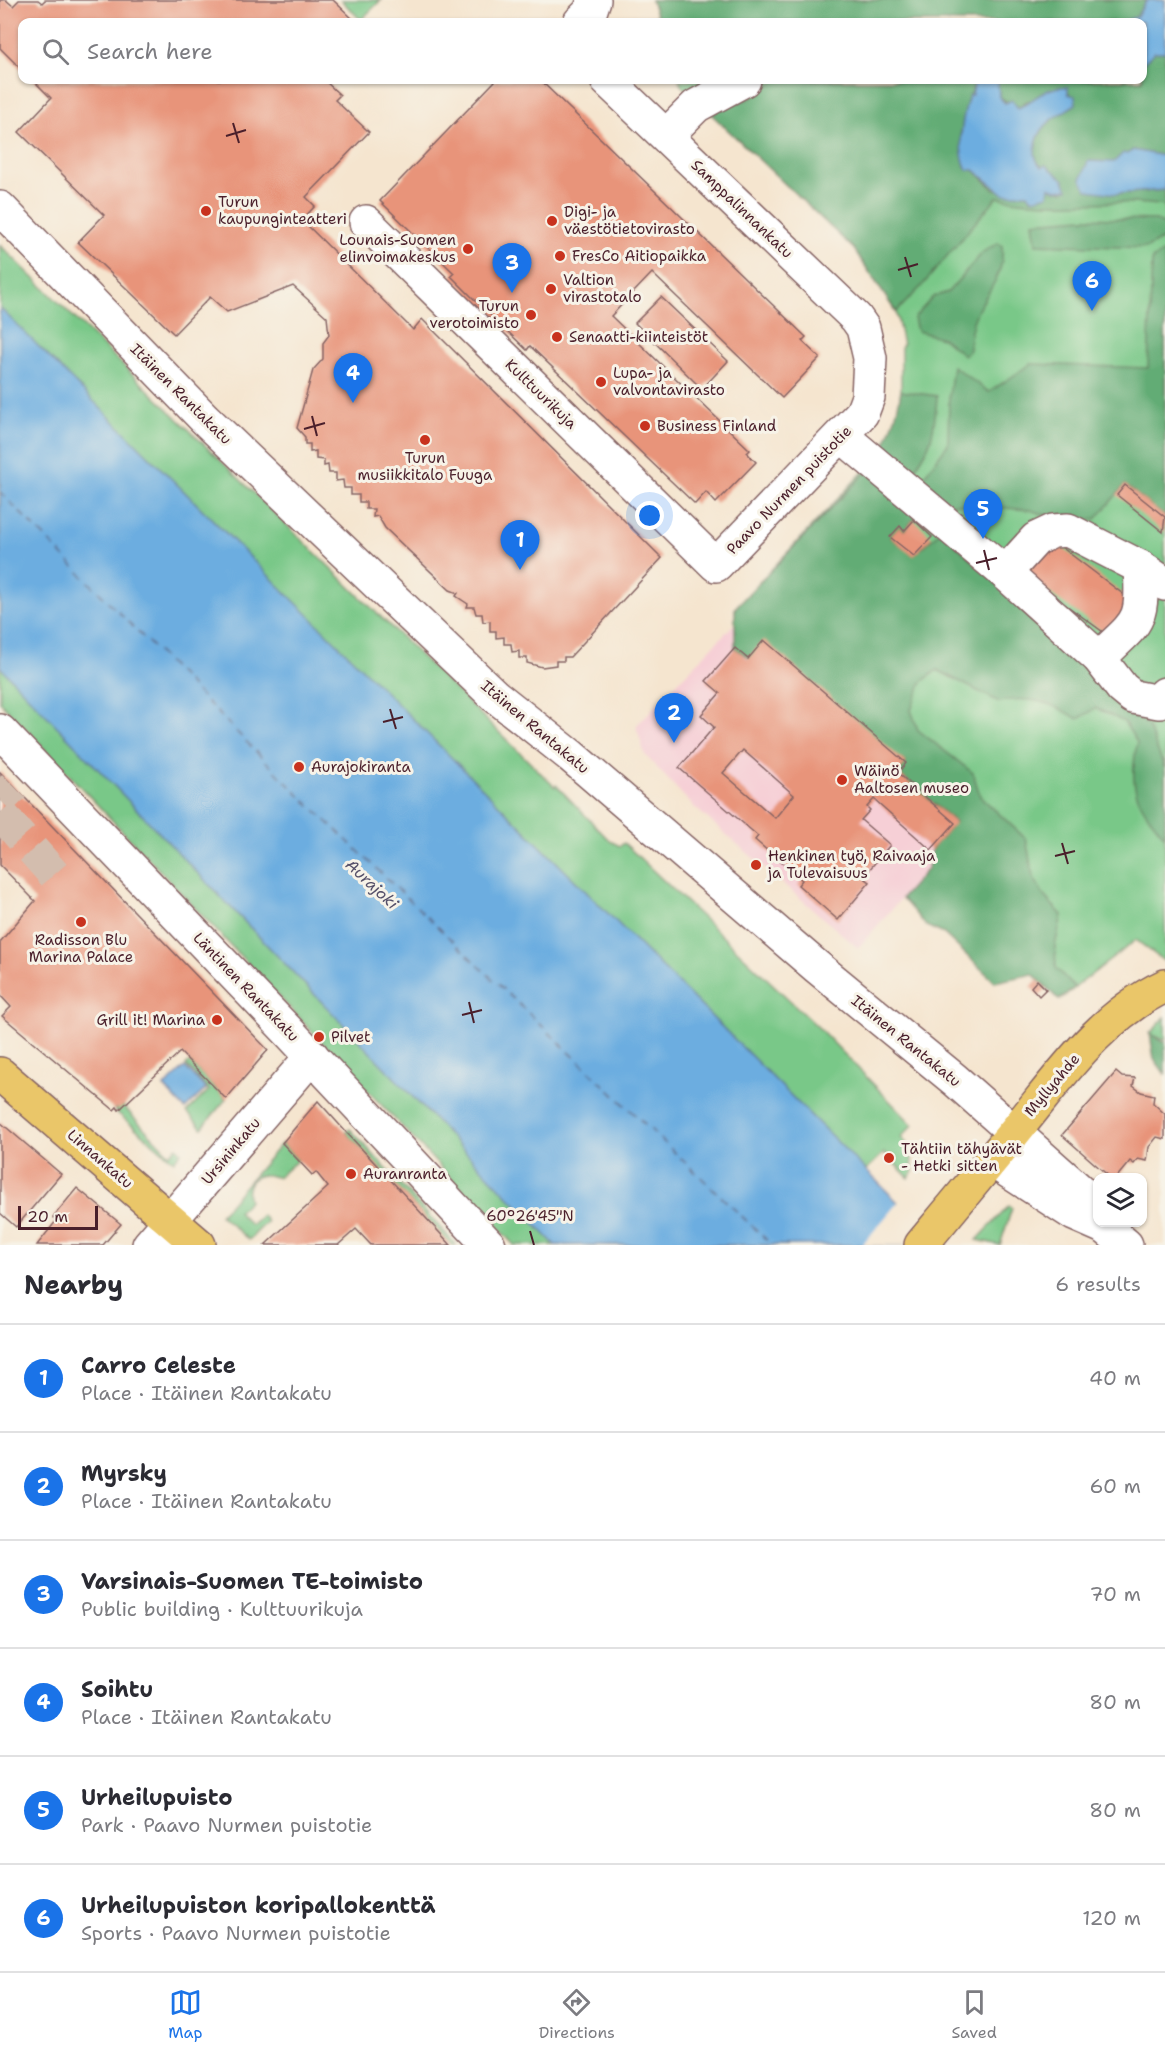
<!DOCTYPE html>
<html lang="en">
<head>
<meta charset="utf-8">
<style>
  :root { --surface:#fff; --page:#f2f2f3; --text:#2b2b33; --muted:#7c7c81; --line:#e1e1e2; --accent:#1a73e8 }
  body { margin:0; font-family:"Shantell Sans",sans-serif; background:var(--page); color:var(--text) }
  .controls { position:absolute; right:18px; bottom:18px; display:grid; overflow:hidden; border-radius:12px; box-shadow:0 2px 4px #0004 }
  .controls button { width:54px; height:54px; display:grid; place-items:center; padding:0; border:0; border-bottom:2px solid var(--line); background:var(--surface); color:var(--text); font:30px sans-serif }
  .scale { position:absolute; left:18px; bottom:15px; width:80px; box-sizing:border-box; padding-left:6px; border:3px solid #4a1f2b; border-top:0; font-size:16px; line-height:21px; white-space:nowrap; color:#4a1f2b; -webkit-text-stroke:4px #f7f3e8; paint-order:stroke }
  .you { position:absolute; left:650px; top:516px; width:21px; height:21px; margin:-15px; border:4px solid #fff; border-radius:50%; background:#1a73e8; box-shadow:0 0 0 9px #1a73e833 }
  .badge { display:grid; place-items:center; width:39px; height:39px; border-radius:50%; background:var(--accent); color:#fff; font-size:20px; font-weight:700 }
  .pin { position:absolute; translate:-50% -50px; filter:drop-shadow(0 2px 3px #0008) }
  .pin::after { content:''; position:absolute; top:32px; width:21px; height:18px; background:inherit; clip-path:polygon(0 0,100% 0,50% 100%) }
  .list { margin:0; padding:0; list-style:none }
  h2 { display:flex; justify-content:space-between; align-items:center; height:78px; margin:0; padding:0 24px; font-size:26px }
  h2 small { font-size:20px; font-weight:400; color:var(--muted) }
  .list li { display:grid; grid-template-columns:39px 1fr auto; gap:18px; align-items:center; box-sizing:border-box; height:108px; padding:0 24px; border-top:2px solid var(--line) }
  .list b { display:block; font-size:22px; white-space:nowrap }
  .list p { margin:0; font-size:20px; white-space:nowrap; color:var(--muted) }
  .list em { font-size:20px; font-style:normal; color:var(--muted) }
  .icon { flex:none; width:33px; height:33px; fill:none; stroke:currentColor; stroke-width:2; stroke-linecap:round; stroke-linejoin:round }
  .map { position:relative; flex:none; width:1165px; height:1245px; overflow:hidden }
  .search { position:absolute; background:var(--surface); box-shadow:0 2px 4px #0004; left:18px; right:18px; top:18px; height:66px; display:flex; align-items:center; gap:15px; box-sizing:border-box; padding:0 21px; border-radius:12px; color:var(--muted); font-size:22px }
  .sheet { height:726px; background:var(--surface) }
  nav { display:flex; justify-content:space-around; align-items:center; box-sizing:border-box; height:84px; border-top:2px solid var(--line); background:var(--surface); font-size:16px; color:var(--muted) }
  nav a { display:grid; justify-items:center; gap:3px }
  nav .on { color:var(--accent) }
  .map>svg:first-child { display:block }
  .built { fill:#f6cfd6 }
  .green { fill:#79c888; stroke:#62745a; stroke-width:1.5 }
  .forest { fill:#62ac74; stroke:#566650; stroke-width:1.5 }
  .water { fill:#6cade0; stroke:#5b6686; stroke-width:1.5 }
  .pier { fill:#f5e5cf }
  .lines { fill:none; stroke-linecap:round; stroke-linejoin:round }
  .ferry { stroke:#56516a; stroke-width:1.5; stroke-dasharray:8 6; stroke-linecap:butt }
  .building { fill:#e8947a; fill-rule:evenodd }
  .minor-tunnel { stroke:#d3bdae; stroke-width:33; stroke-dasharray:33 16; stroke-linecap:butt }
  .minor-casing { stroke:#866464; stroke-width:36 }
  .major-casing { stroke:#866464; stroke-width:36 }
  .minor { stroke:#fff; stroke-width:33 }
  .major { stroke:#eac669; stroke-width:33 }
  .ticks { fill:none; stroke:#4a1f2b; stroke-width:2 }
  .poi-dot { fill:#c8321e; stroke:#f7f3e8; stroke-width:2 }
  .labels { text-anchor:middle; dominant-baseline:central; stroke-width:6; stroke-linejoin:round; paint-order:stroke }
  .poi-label { font-size:15px; fill:#4a1f2b; stroke:#f7f3e8; text-anchor:start }
  .street-label { font-size:15px; fill:#4a1f2b; stroke:#f7f3e8 }
  .water-label { font-size:16px; font-style:italic; fill:#56516a; stroke:#f7f3e8 }
  .ticks-label { font-size:15px; text-anchor:middle; fill:#4a1f2b; stroke:#f7f3e8; stroke-width:6; stroke-linejoin:round; paint-order:stroke }
</style>
</head>
<body>
<div class="map">
<svg width="1165" height="1245" viewBox="0 0 1165 1245">
  <rect width="100%" height="100%" fill="#f7f3e8"/>
  <filter id="ink" filterUnits="userSpaceOnUse"><feTurbulence type="fractalNoise" baseFrequency=".0167" numOctaves="2"/><feDisplacementMap in="SourceGraphic" scale="12" xChannelSelector="R" yChannelSelector="G"/><feConvolveMatrix kernelMatrix="1 2 1 2 8 2 1 2 1" color-interpolation-filters="sRGB"/></filter>
  <filter id="wash" filterUnits="userSpaceOnUse"><feTurbulence type="fractalNoise" baseFrequency=".008" numOctaves="4" result="noise"/><feDisplacementMap in="SourceGraphic" scale="24" xChannelSelector="R" yChannelSelector="G"/><feGaussianBlur stdDeviation="1.35" result="paint"/><feColorMatrix in="noise" values="0 0 0 0 0 0 0 0 0 0 0 0 0 0 0 0 0 1.4 0 .05"/><feComposite in="paint" operator="in"/></filter>
  <g filter="url(#wash)">
    <rect width="100%" height="100%" fill="#f5e5cf"/>
    <polygon class="built" points="738,620 970,819 858,948 693,806 645,755 636,726"/>
    <g class="green">
      <polygon points="341,0 381,0 361,20"/>
      <polygon points="651,0 1165,0 1165,962 1136,940 1059,1000 1033,974 969,819 738,620 735,608 878,456 889,439 896,418 901,391 901,347 903,345 896,312 854,249 681,85 679,80 1142,80 1142,22 659,22"/>
      <polygon points="0,245 555,787 556,785 610,841 620,846 624,843 819,1028 913,1125 901,1137 914,1152 911,1154 913,1172 909,1178 884,1153 788,1245 514,1245 0,702"/>
      <polygon points="1165,1017 1165,1040 1150,1034"/>
      <polygon points="190,1062 226,1099 202,1128 187,1112 209,1090 186,1065"/>
      <polygon points="123,1106 169,1154 177,1147 181,1152 174,1161 114,1110"/>
      <polygon points="350,1129 456,1245 451,1245 346,1132"/>
      <path d="M282 1143 298 1160 278 1177C274 1178 269 1174 264 1175 249 1176 245 1189 249 1201L238 1212 251 1225 262 1215 267 1222 249 1240 220 1215Z"/>
      <polygon points="1009,1206 1012,1208 1000,1245 977,1240"/>
    </g>
    <g class="forest">
      <polygon points="651,0 1147,0 1136,17 1120,22 659,22"/>
      <path d="M1155 52H1165V156L1133 150 1114 162 1089 161 1116 194 1165 190V206C1109 197 1051 210 997 197L921 287 896 312 854 249 713 116 718 109 751 98 776 80H975L961 133 965 166 974 170 994 189 1028 194 1031 198 1049 192 1050 187 1064 191 1054 173 1046 165 1042 167C1036 162 1035 157 1035 150 1038 124 1056 117 1075 104L1067 90 1025 102 1018 108 999 97 998 80H1142L1143 64Z"/>
      <polygon points="1083,218 1155,220 1165,225 1165,238 1147,248 1036,244 1033,222"/>
      <path d="M998 243 1002 246C1005 274 989 289 977 312 971 324 970 337 969 350L964 355 942 338 917 331 914 318 933 297 948 292 983 252Z"/>
      <polygon points="1165,252 1165,517 1125,485 1096,519 1071,523 1030,510 946,503 918,484 948,444 949,396 953,366 989,392 1031,364 1148,368 1152,259"/>
      <path d="M901 391 937 396C934 438 931 450 904 483L878 456C891 435 897 415 901 391Z"/>
      <path d="M867 471 920 512 904 531 900 527 890 537 914 555 941 531 1148 726 1165 769V837C1135 800 1129 790 1137 742L1124 722 1096 708 1078 719C1052 703 1030 695 999 702L937 670 922 682 911 710 918 730 973 773 980 796 1026 839 1033 876 1045 897 1062 915 1055 946 1056 968 1075 988 1059 1000 1033 974 995 982 944 934 926 926 902 898 928 868 931 850 955 822 898 773 906 763 735 648V608Z"/>
      <polygon points="1150,1034 1165,1043 1165,1074 1154,1059"/>
    </g>
    <g class="water">
      <polygon points="1147,0 1165,0 1165,52 1154,52 1143,64 1142,22 1120,22 1136,17"/>
      <path d="M975 80H998L999 97 1005 103 1012 100 1018 108C1032 102 1048 84 1068 87V94L1075 96 1076 104C1056 117 1038 124 1035 150 1035 157 1036 162 1042 167L1046 165 1064 180 1068 189 1056 190 1049 187 1048 195 1033 199 1028 194H1004L974 170H967C956 148 962 118 969 95H972Z"/>
      <polygon points="1133,150 1165,156 1165,190 1116,194 1087,190 1081,179 1088,161 1114,162 1123,153 1128,154"/>
      <polygon points="0,308 941,1245 555,1245 0,667"/>
      <polygon points="185,1067 206,1089 185,1109 164,1087"/>
    </g>
    <polygon class="pier" points="900,1200 943,1243 944,1245 862,1245"/>
    <g class="lines">
      <polyline class="ferry" points="0,492 296,792 772,1245"/>
    </g>
    <g id="blocks">
      <g class="building">
        <polygon points="0,0 6,0 13,6 19,0 38,0 42,3 45,0 333,0 356,22 22,22 22,70 0,48"/>
        <polygon points="33,80 324,80 340,95 335,100 369,132 306,197 315,206 302,220 413,330 422,319 662,558 570,657 564,657 564,661 556,661 556,665 542,667 527,663 527,658 519,658 519,651 512,652 511,644 504,644 504,637 496,638 496,631 490,631 490,621 483,622 482,614 476,614 474,607 467,607 468,604 456,596 458,593 450,590 385,528 378,516 373,517 374,509 366,509 366,502 359,502 359,495 351,495 351,488 344,488 343,480 336,481 336,473 329,473 328,465 324,466 324,460 316,459 316,451 310,452 310,444 305,444 305,437 297,428 313,370 323,359 323,343 329,335 327,317 293,286 227,312 210,297 174,334 78,242 104,215 19,132 51,98"/>
        <polygon points="496,80 540,80 806,337 802,341 820,358 782,398 652,273 611,316 750,450 747,453 756,462 716,503 706,492 695,504 530,346 527,350 476,301 451,276 454,273 380,201"/>
        <polygon points="661,297 728,361 702,389 635,323"/>
        <polygon points="1125,485 1165,517 1163,532 1117,495"/>
        <polygon points="914,520 932,537 914,556 890,537 900,526 904,531"/>
        <polygon points="1052,540 1136,604 1110,637 1025,575"/>
        <path d="M764 640 906 763 898 773 955 823 931 850 874 799 867 807 870 810 861 820 890 845 863 877 870 882 838 920 798 885 802 880 755 840 758 836 679 768 714 727 701 715 720 693 706 681 735 648 748 659ZM743 750 794 795 775 818 723 773Z"/>
        <polygon points="0,772 268,1050 226,1099 180,1052 119,1110 117,1107 114,1110 2,1016 11,1007 0,995 0,942 35,901 0,865"/>
        <polygon points="1037,980 1046,989 1039,996 1031,987"/>
        <polygon points="1116,1072 1122,1077 1135,1078 1133,1086 1141,1092 1154,1095 1153,1103 1165,1114 1165,1139 1157,1137 1149,1147 1147,1161 1138,1159 1134,1164 1130,1161 1116,1178 1111,1178 1062,1135"/>
        <polygon points="318,1101 346,1132 451,1245 371,1245 356,1229 338,1245 265,1245 328,1187 316,1172 312,1175 282,1143"/>
        <polygon points="0,1122 61,1174 16,1227 0,1213"/>
        <polygon points="77,1188 121,1224 103,1245 37,1245 57,1220 53,1217"/>
      </g>
    </g>
  </g>
  <g filter="url(#ink)">
    <use href="#blocks" fill-opacity="0" stroke="#866464" stroke-width="1.5"/>
    <g class="lines">
      <g class="minor-tunnel">
        <polyline points="0,800 14,786"/>
        <polyline points="0,813 58,879"/>
      </g>
      <defs>
        <g id="minor">
          <polyline points="580,22 590,12 594,0"/>
          <polyline points="666,136 696,106 744,80"/>
          <polyline points="0,208 204,418 494,695 571,756 817,967 955,1080 1087,1197 1098,1214"/>
          <polyline points="366,222 716,565 862,413 868,397 870,358 863,328 856,318 607,80"/>
          <polyline points="842,436 1005,573 1099,658 1122,688 1133,697 1159,702 1165,694"/>
          <polyline points="1005,573 1036,539 1053,531 1068,530 1140,567 1165,584"/>
          <path d="M1099 658C1138 621 1144 623 1140 567"/>
          <polyline points="0,731 288,1031 489,1245"/>
          <polyline points="991,1160 1074,1214 1106,1228 1126,1245"/>
          <polyline points="149,1245 312,1056"/>
        </g>
        <g id="major">
          <polyline points="0,1074 199,1245"/>
          <path d="M921 1245C951 1209 982 1172 1012 1135 1057 1081 1098 1017 1165 986"/>
        </g>
      </defs>
      <use href="#minor" class="minor-casing"/>
      <use href="#major" class="major-casing"/>
      <use href="#minor" class="minor"/>
      <use href="#major" class="major"/>
    </g>
  </g>
  <path class="ticks" d="M233 123 239 143M226 136 246 130M905 257 911 277M898 270 918 264M312 416 317 436M304 429 325 423M984 550 989 570M976 563 997 558M390 709 396 729M383 722 403 717M1062 843 1068 864M1055 856 1075 851M469 1002 474 1023M462 1015 482 1010M530 1231 534 1245"/>
  <g class="poi-dot">
    <circle cx="206" cy="211" r="6"/>
    <circle cx="552" cy="221" r="6"/>
    <circle cx="468" cy="249" r="6"/>
    <circle cx="560" cy="256" r="6"/>
    <circle cx="551" cy="289" r="6"/>
    <circle cx="531" cy="315" r="6"/>
    <circle cx="557" cy="337" r="6"/>
    <circle cx="601" cy="382" r="6"/>
    <circle cx="645" cy="426" r="6"/>
    <circle cx="425" cy="440" r="6"/>
    <circle cx="299" cy="767" r="6"/>
    <circle cx="842" cy="780" r="6"/>
    <circle cx="756" cy="865" r="6"/>
    <circle cx="81" cy="922" r="6"/>
    <circle cx="217" cy="1020" r="6"/>
    <circle cx="319" cy="1037" r="6"/>
    <circle cx="889" cy="1158" r="6"/>
    <circle cx="351" cy="1174" r="6"/>
  </g>
  <g class="labels">
    <g class="poi-label">
      <text x="218" y="202">Turun<tspan x="218" dy="17">kaupunginteatteri</tspan></text>
      <text x="564" y="212">Digi- ja<tspan x="564" dy="17">väestötietovirasto</tspan></text>
      <text x="456" y="240" text-anchor="end">Lounais-Suomen<tspan x="456" dy="17">elinvoimakeskus</tspan></text>
      <text x="572" y="256">FresCo Aitiopaikka</text>
      <text x="563" y="280">Valtion<tspan x="563" dy="17">virastotalo</tspan></text>
      <text x="519" y="306" text-anchor="end">Turun<tspan x="519" dy="17">verotoimisto</tspan></text>
      <text x="569" y="337">Senaatti-kiinteistöt</text>
      <text x="613" y="373">Lupa- ja<tspan x="613" dy="17">valvontavirasto</tspan></text>
      <text x="657" y="426">Business Finland</text>
      <text x="425" y="458" text-anchor="middle">Turun<tspan x="425" dy="17">musiikkitalo Fuuga</tspan></text>
      <text x="311" y="767">Aurajokiranta</text>
      <text x="854" y="771">Wäinö<tspan x="854" dy="17">Aaltosen museo</tspan></text>
      <text x="768" y="856">Henkinen työ, Raivaaja<tspan x="768" dy="17">ja Tulevaisuus</tspan></text>
      <text x="81" y="940" text-anchor="middle">Radisson Blu<tspan x="81" dy="17">Marina Palace</tspan></text>
      <text x="205" y="1020" text-anchor="end">Grill it! Marina</text>
      <text x="331" y="1037">Pilvet</text>
      <text x="901" y="1149">Tähtiin tähyävät<tspan x="901" dy="17">- Hetki sitten</tspan></text>
      <text x="363" y="1174">Auranranta</text>
    </g>
    <g class="street-label">
      <text transform="translate(742 209) rotate(44)">Samppalinnankatu</text>
      <text transform="translate(181 394) rotate(45)">Itäinen Rantakatu</text>
      <text transform="translate(541 394) rotate(44)">Kulttuurikuja</text>
      <text transform="translate(789 490) rotate(-46)">Paavo Nurmen puistotie</text>
      <text transform="translate(535 727) rotate(40)">Itäinen Rantakatu</text>
      <text transform="translate(246 987) rotate(46)">Läntinen Rantakatu</text>
      <text transform="translate(906 1041) rotate(39)">Itäinen Rantakatu</text>
      <text transform="translate(1052 1085) rotate(-50)">Myllyahde</text>
      <text transform="translate(231 1151) rotate(-50)">Ursininkatu</text>
      <text transform="translate(100 1159) rotate(41)">Linnankatu</text>
    </g>
    <g class="water-label">
      <text transform="translate(372 884) rotate(43)">Aurajoki</text>
    </g>
  </g>
  <g class="ticks-label">
    <text x="530" y="1221">60°26'45"N</text>
  </g>
</svg>
<div class="controls">
<button><svg class="icon" aria-label="layers" viewBox="0 0 24 24"><path d="M12 4l9 5-9 5-9-5zM3 14l9 5 9-5"/></svg></button>
</div>
<div class="scale">20 m</div>
<div class="you"></div>
<div class="pin badge" style="left:520px;top:570px">1</div>
<div class="pin badge" style="left:674px;top:743px">2</div>
<div class="pin badge" style="left:512px;top:293px">3</div>
<div class="pin badge" style="left:353px;top:403px">4</div>
<div class="pin badge" style="left:983px;top:539px">5</div>
<div class="pin badge" style="left:1092px;top:311px">6</div>
<div class="search"><svg class="icon" aria-label="search" viewBox="0 0 24 24"><circle cx="10" cy="10" r="6"/><path d="M15 15l6 6"/></svg>Search here</div>
</div>
<section class="sheet">
<h2>Nearby<small>6 results</small></h2>
<ul class="list">
<li><span class="badge">1</span><div><b>Carro Celeste</b><p>Place · Itäinen Rantakatu</p></div><em>40 m</em></li>
<li><span class="badge">2</span><div><b>Myrsky</b><p>Place · Itäinen Rantakatu</p></div><em>60 m</em></li>
<li><span class="badge">3</span><div><b>Varsinais-Suomen TE-toimisto</b><p>Public building · Kulttuurikuja</p></div><em>70 m</em></li>
<li><span class="badge">4</span><div><b>Soihtu</b><p>Place · Itäinen Rantakatu</p></div><em>80 m</em></li>
<li><span class="badge">5</span><div><b>Urheilupuisto</b><p>Park · Paavo Nurmen puistotie</p></div><em>80 m</em></li>
<li><span class="badge">6</span><div><b>Urheilupuiston koripallokenttä</b><p>Sports · Paavo Nurmen puistotie</p></div><em>120 m</em></li>
</ul>
</section>
<nav>
<a class="on"><svg class="icon" aria-label="map" viewBox="0 0 24 24"><path d="M3 6l6-2 6 2 6-2v14l-6 2-6-2-6 2zM9 4v14M15 6v14"/></svg>Map</a>
<a><svg class="icon" aria-label="directions" viewBox="0 0 24 24"><path d="M12 3l9 9-9 9-9-9zM9 14v-3h6M13 9l2 2-2 2"/></svg>Directions</a>
<a><svg class="icon" aria-label="saved" viewBox="0 0 24 24"><path d="M7 4h10v16l-5-4-5 4z"/></svg>Saved</a>
</nav>
</body>
</html>
